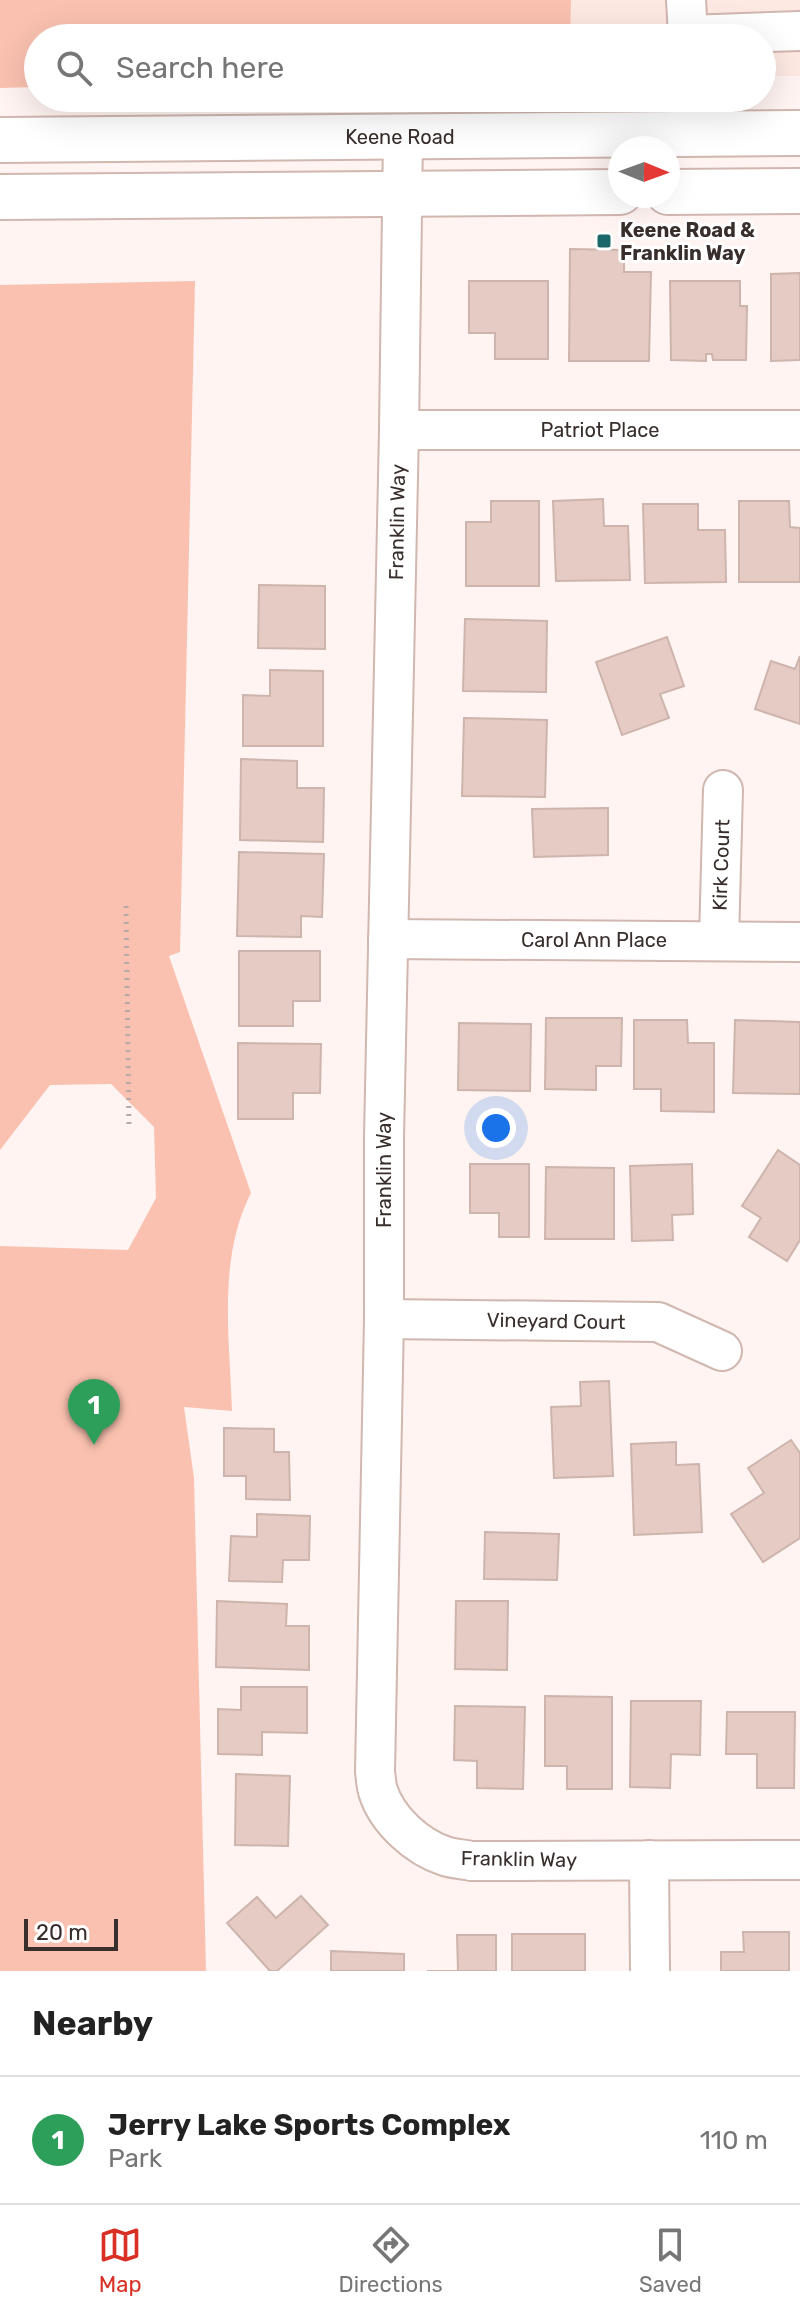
<!DOCTYPE html>
<html lang="en">
<head>
<meta charset="utf-8">
<style>
  :root { --surface:#fff; --page:#f6f6f6; --text:#222; --muted:#767676; --line:#e0e0e0; --accent:#d93025 }
  body { margin:0; font-family:Rubik,sans-serif; background:var(--page); color:var(--text) }
  .compass { position:absolute; left:608px; top:136px; width:72px; height:72px; border-radius:50%; background:var(--surface); box-shadow:0 8px 32px #0002; rotate:91deg }
  .scale { position:absolute; left:24px; bottom:20px; width:94px; box-sizing:border-box; padding-left:8px; border:4px solid #382e2b; border-top:0; font-size:22px; line-height:28px; white-space:nowrap; color:#382e2b; -webkit-text-stroke:6px #fff; paint-order:stroke }
  .you { position:absolute; left:496px; top:1128px; width:28px; height:28px; margin:-20px; border:6px solid #fff; border-radius:50%; background:#1a73e8; box-shadow:0 0 0 12px #1a73e833 }
  .badge { display:grid; place-items:center; width:52px; height:52px; border-radius:50%; background:var(--accent); color:#fff; font-size:26px; font-weight:700 }
  .pin { position:absolute; translate:-50% -66px; filter:drop-shadow(0 2px 4px #0008) }
  .pin::after { content:''; position:absolute; top:42px; width:28px; height:24px; background:inherit; clip-path:polygon(0 0,100% 0,50% 100%) }
  .list { margin:0; padding:0; list-style:none }
  h2 { display:flex; justify-content:space-between; align-items:center; height:104px; margin:0; padding:0 32px; font-size:34px }
  h2 small { font-size:26px; font-weight:400; color:var(--muted) }
  .list li { display:grid; grid-template-columns:52px 1fr auto; gap:24px; align-items:center; box-sizing:border-box; height:128px; padding:0 32px; border-top:2px solid var(--line) }
  .list b { display:block; font-size:30px; white-space:nowrap }
  .list p { margin:0; font-size:26px; white-space:nowrap; color:var(--muted) }
  .list em { font-size:26px; font-style:normal; color:var(--muted) }
  .icon { flex:none; width:44px; height:44px; fill:none; stroke:currentColor; stroke-width:2; stroke-linecap:round; stroke-linejoin:round }
  .map { position:relative; flex:none; width:800px; height:1971px; overflow:hidden }
  .search { position:absolute; background:var(--surface); box-shadow:0 8px 32px #0002; left:24px; right:24px; top:24px; height:88px; display:flex; align-items:center; gap:20px; box-sizing:border-box; padding:0 28px; border-radius:44px; color:var(--muted); font-size:30px }
  .sheet { height:232px; background:var(--surface) }
  nav { display:flex; justify-content:space-around; align-items:center; box-sizing:border-box; height:112px; border-top:2px solid var(--line); background:var(--surface); font-size:22px; color:var(--muted) }
  nav a { display:grid; justify-items:center; gap:4px }
  nav .on { color:var(--accent) }
  .map>svg:first-child { display:block }
  .built { fill:#fde8e2 }
  .green { fill:#fac1b0 }
  .building { fill:#e5cbc3; stroke:#cdb4ac; stroke-width:2 }
  .lines { fill:none; stroke-linecap:round; stroke-linejoin:round }
  .minor-casing { stroke:#d0b7af; stroke-width:42 }
  .major-casing { stroke:#d0b7af; stroke-width:48 }
  .path { stroke:#b5aaa7; stroke-width:5; stroke-dasharray:2 6; stroke-linecap:butt }
  .minor { stroke:#fff; stroke-width:38 }
  .major { stroke:#fff; stroke-width:44 }
  .poi-dot { fill:#1a6769; stroke:#fff; stroke-width:3 }
  .labels { text-anchor:middle; dominant-baseline:central; stroke-width:6; stroke-linejoin:round; paint-order:stroke }
  .street-label { font-size:20px; fill:#382e2b; stroke:#fff }
  .poi-label { font-size:20px; font-weight:bold; fill:#382e2b; stroke:#fff; text-anchor:start }
</style>
</head>
<body>
<div class="map">
<svg width="800" height="1971" viewBox="0 0 800 1971">
  <rect width="100%" height="100%" fill="#fff4f1"/>
  <polygon class="built" points="571,0 800,0 800,76 762,76 762,38 570,38"/>
  <g class="green">
    <polygon points="0,0 571,0 570,38 38,38 38,87 0,88"/>
    <path d="M195 281 180 952 169 956 251 1193C217 1259 230 1340 232 1411L184 1407 194 1478 206 1971H0V1246L128 1250 156 1198 154 1127 111 1084 50 1085 0 1150V285Z"/>
  </g>
  <g class="building">
    <polygon points="570,249 624,250 624,272 651,272 649,361 569,361"/>
    <polygon points="800,273 800,360 771,361 771,274"/>
    <polygon points="469,281 548,281 548,359 495,359 495,333 469,333"/>
    <polygon points="670,281 740,281 740,306 747,306 746,360 713,360 712,354 706,354 706,361 671,360"/>
    <polygon points="603,499 604,526 628,526 630,580 556,581 553,501"/>
    <polygon points="491,501 539,501 539,586 466,586 466,522 491,522"/>
    <polygon points="739,501 789,501 790,527 800,528 800,582 739,582"/>
    <polygon points="643,504 698,504 698,530 725,530 726,582 645,583"/>
    <polygon points="259,585 325,586 325,649 258,648"/>
    <polygon points="465,619 547,621 546,692 463,691"/>
    <polygon points="667,637 684,686 660,694 669,718 622,735 596,662"/>
    <polygon points="800,656 800,724 755,709 771,661 795,669"/>
    <polygon points="270,670 323,671 323,746 243,746 243,695 270,696"/>
    <polygon points="464,718 547,720 545,797 462,796"/>
    <polygon points="241,759 297,761 297,788 324,788 323,842 240,840"/>
    <polygon points="608,808 608,855 534,857 532,809"/>
    <polygon points="239,852 324,854 322,917 301,916 301,937 237,936"/>
    <polygon points="239,951 320,951 320,1001 293,1001 293,1026 239,1026"/>
    <polygon points="546,1018 622,1018 621,1066 596,1066 596,1090 545,1089"/>
    <polygon points="634,1020 687,1020 688,1043 714,1043 714,1112 661,1111 661,1089 634,1089"/>
    <polygon points="735,1020 800,1022 800,1094 733,1093"/>
    <polygon points="459,1023 531,1024 530,1091 458,1090"/>
    <polygon points="238,1043 321,1044 320,1093 293,1093 293,1119 238,1119"/>
    <polygon points="778,1150 800,1165 800,1240 787,1261 749,1237 761,1218 742,1206"/>
    <polygon points="470,1164 529,1164 529,1237 499,1237 499,1213 470,1213"/>
    <polygon points="692,1164 693,1214 672,1215 673,1240 632,1241 630,1166"/>
    <polygon points="546,1167 614,1168 614,1239 545,1239"/>
    <polygon points="609,1381 613,1476 554,1478 551,1407 581,1406 580,1382"/>
    <polygon points="224,1428 274,1429 274,1452 289,1452 290,1500 246,1499 246,1476 224,1476"/>
    <polygon points="791,1440 800,1453 800,1538 763,1562 731,1514 764,1493 748,1468"/>
    <polygon points="676,1442 676,1465 699,1464 702,1532 634,1535 631,1444"/>
    <polygon points="257,1514 310,1516 309,1560 283,1560 282,1582 229,1581 231,1536 257,1537"/>
    <polygon points="485,1532 559,1534 557,1580 484,1579"/>
    <polygon points="217,1601 287,1604 286,1626 309,1626 309,1670 216,1667"/>
    <polygon points="456,1601 508,1601 507,1670 455,1669"/>
    <polygon points="241,1687 307,1687 307,1733 262,1732 262,1755 218,1754 218,1709 241,1710"/>
    <polygon points="545,1696 612,1697 612,1789 567,1789 567,1766 545,1766"/>
    <polygon points="631,1701 701,1701 700,1755 671,1754 670,1788 630,1787"/>
    <polygon points="455,1706 525,1707 523,1789 477,1788 477,1761 454,1760"/>
    <polygon points="727,1712 795,1712 794,1788 757,1788 757,1754 726,1754"/>
    <polygon points="236,1774 290,1776 288,1846 235,1845"/>
    <polygon points="301,1896 328,1925 277,1971 270,1971 227,1923 257,1897 276,1918"/>
    <polygon points="743,1932 789,1932 789,1971 721,1971 721,1952 744,1952"/>
    <rect x="512" y="1934" width="73" height="37"/>
    <polygon points="457,1935 496,1935 496,1971 427,1971 458,1971"/>
    <polygon points="331,1951 404,1954 404,1971 331,1971"/>
  </g>
  <g class="lines">
    <defs>
      <g id="minor">
        <polyline points="686,0 688,35 800,31"/>
        <polyline points="690,98 691,134"/>
        <path d="M403 137 399 430 384 1137V1319L375 1772C376 1778 376 1785 378 1791 387 1820 417 1847 445 1856 453 1859 463 1859 471 1861L800 1860"/>
        <polyline points="399,430 800,430"/>
        <polyline points="388,939 800,942"/>
        <polyline points="719,940 723,790"/>
        <polyline points="384,1319 658,1322 722,1351"/>
        <polyline points="649,1860 650,1971"/>
      </g>
      <g id="major">
        <polyline points="0,140 800,133"/>
        <polyline points="668,192 800,191"/>
        <polyline points="0,197 620,192"/>
      </g>
    </defs>
    <use href="#minor" class="minor-casing"/>
    <use href="#major" class="major-casing"/>
    <polyline class="path" points="126,906 129,1126"/>
    <use href="#minor" class="minor"/>
    <use href="#major" class="major"/>
  </g>
  <rect class="poi-dot" x="596" y="233" width="16" height="16" rx="4"/>
  <g class="labels">
    <g class="street-label">
      <text x="400" y="137">Keene Road</text>
      <text x="600" y="430">Patriot Place</text>
      <text transform="translate(397 522) rotate(-89)">Franklin Way</text>
      <text transform="translate(721 865) rotate(-88)">Kirk Court</text>
      <text x="594" y="940">Carol Ann Place</text>
      <text transform="translate(384 1170) rotate(-90)">Franklin Way</text>
      <text transform="translate(556 1321) rotate(1)">Vineyard Court</text>
      <text transform="translate(519 1859) rotate(1)">Franklin Way</text>
    </g>
    <g class="poi-label">
      <text x="620" y="230">Keene Road &amp;<tspan x="620" dy="23">Franklin Way</tspan></text>
    </g>
  </g>
</svg>
<svg class="compass" viewBox="-18 -18 36 36"><path d="M0-13l5 13h-10z" fill="#e53935"/><path d="M0 13l5-13h-10z" fill="#767676"/></svg>
<div class="scale">20 m</div>
<div class="you"></div>
<div class="pin badge" style="left:94px;top:1445px;background:#2e9e5b">1</div>
<div class="search"><svg class="icon" aria-label="search" viewBox="0 0 24 24"><circle cx="10" cy="10" r="6"/><path d="M15 15l6 6"/></svg>Search here</div>
</div>
<section class="sheet">
<h2>Nearby<small></small></h2>
<ul class="list">
<li><span class="badge" style="background:#2e9e5b">1</span><div><b>Jerry Lake Sports Complex</b><p>Park</p></div><em>110 m</em></li>
</ul>
</section>
<nav>
<a class="on"><svg class="icon" aria-label="map" viewBox="0 0 24 24"><path d="M3 6l6-2 6 2 6-2v14l-6 2-6-2-6 2zM9 4v14M15 6v14"/></svg>Map</a>
<a><svg class="icon" aria-label="directions" viewBox="0 0 24 24"><path d="M12 3l9 9-9 9-9-9zM9 14v-3h6M13 9l2 2-2 2"/></svg>Directions</a>
<a><svg class="icon" aria-label="saved" viewBox="0 0 24 24"><path d="M7 4h10v16l-5-4-5 4z"/></svg>Saved</a>
</nav>
</body>
</html>
